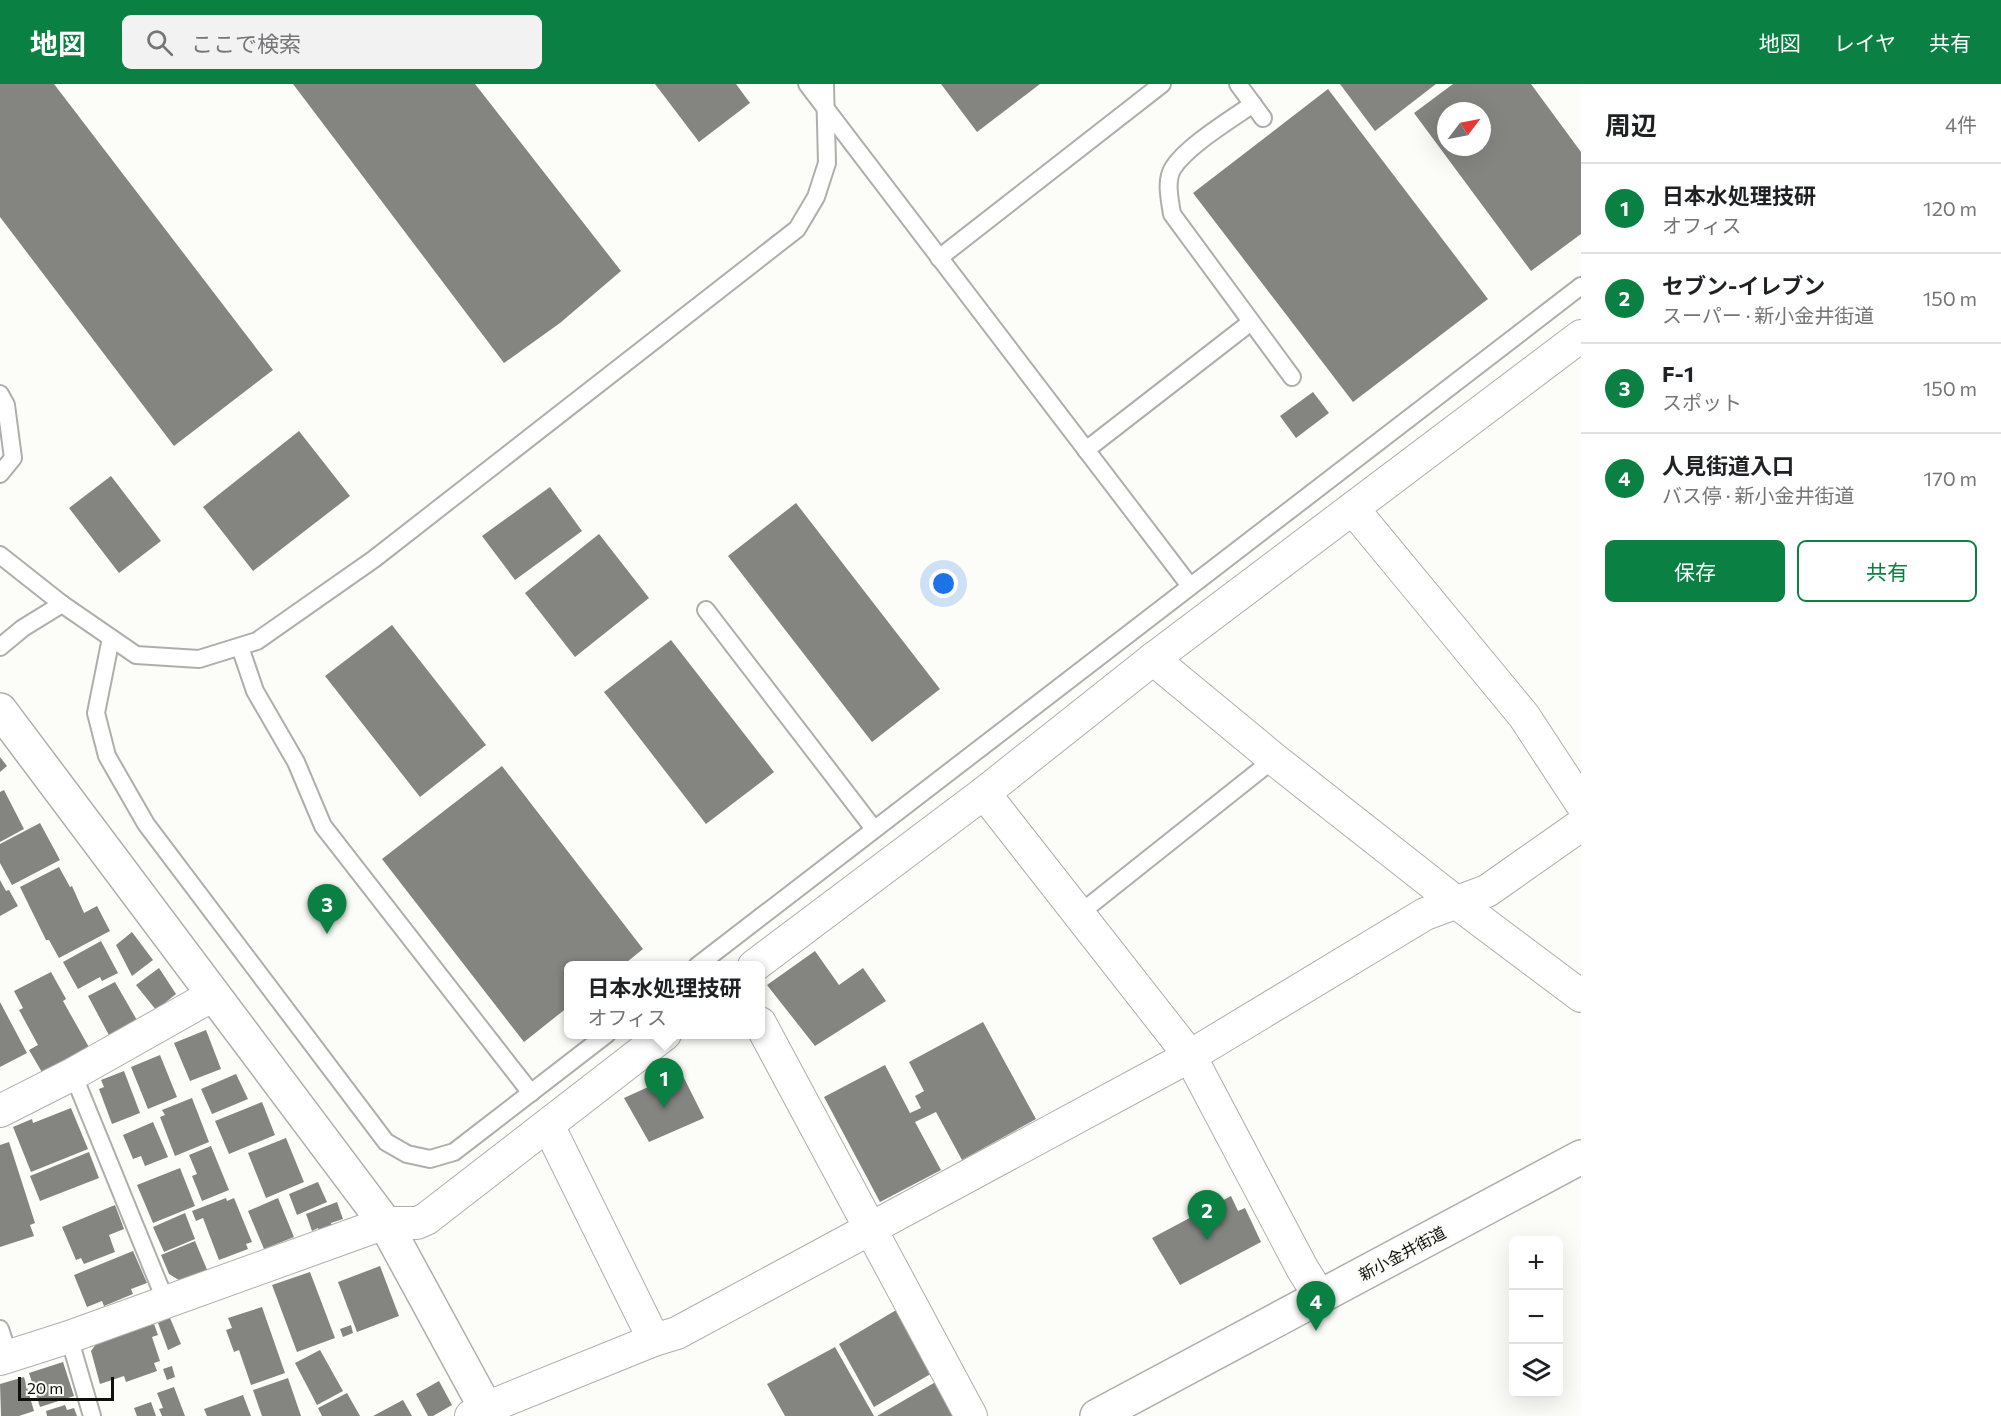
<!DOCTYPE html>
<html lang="ja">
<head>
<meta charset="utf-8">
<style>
  :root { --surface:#fff; --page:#f2f2f2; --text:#202124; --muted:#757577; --line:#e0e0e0; --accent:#0b8043 }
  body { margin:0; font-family:Commissioner,"Noto Sans JP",sans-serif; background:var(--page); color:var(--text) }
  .controls { position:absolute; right:18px; bottom:18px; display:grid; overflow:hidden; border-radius:9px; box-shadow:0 6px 24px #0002 }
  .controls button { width:54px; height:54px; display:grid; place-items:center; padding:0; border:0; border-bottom:2px solid var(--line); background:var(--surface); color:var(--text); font:30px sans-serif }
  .compass { position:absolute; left:1437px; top:18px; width:54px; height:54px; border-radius:50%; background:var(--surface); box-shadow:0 6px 24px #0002; rotate:58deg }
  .scale { position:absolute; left:18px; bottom:15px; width:96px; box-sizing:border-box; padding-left:6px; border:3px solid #0f0f0e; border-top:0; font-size:16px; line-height:21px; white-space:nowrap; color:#0f0f0e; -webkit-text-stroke:4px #fcfcf8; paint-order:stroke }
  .you { position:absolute; left:944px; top:500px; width:21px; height:21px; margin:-15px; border:4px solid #fff; border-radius:50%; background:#1a73e8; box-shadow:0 0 0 9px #1a73e833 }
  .badge { display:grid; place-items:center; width:39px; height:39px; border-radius:50%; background:var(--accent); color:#fff; font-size:20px; font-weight:700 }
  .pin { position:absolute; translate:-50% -50px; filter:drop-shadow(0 2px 3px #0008) }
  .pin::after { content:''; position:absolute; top:32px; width:21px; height:18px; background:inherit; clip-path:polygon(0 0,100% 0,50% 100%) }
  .popup { position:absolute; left:564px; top:877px; width:201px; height:78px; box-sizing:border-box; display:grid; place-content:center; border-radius:9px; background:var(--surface); filter:drop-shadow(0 2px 4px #0005); font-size:20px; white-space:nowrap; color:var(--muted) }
  .popup b { font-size:22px; color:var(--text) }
  .popup::after { content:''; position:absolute; left:50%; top:100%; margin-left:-12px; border:12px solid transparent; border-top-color:var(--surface) }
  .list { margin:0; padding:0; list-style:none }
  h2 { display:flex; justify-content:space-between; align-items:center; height:78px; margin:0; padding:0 24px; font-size:26px }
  h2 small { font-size:20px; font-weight:400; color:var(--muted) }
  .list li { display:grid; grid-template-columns:39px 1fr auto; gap:18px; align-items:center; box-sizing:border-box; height:90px; padding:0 24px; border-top:2px solid var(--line) }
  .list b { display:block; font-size:22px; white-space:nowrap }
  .list p { margin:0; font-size:20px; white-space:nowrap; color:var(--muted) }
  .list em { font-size:20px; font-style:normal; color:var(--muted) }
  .actions { display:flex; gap:12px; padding:18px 24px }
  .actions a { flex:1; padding:14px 0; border:2px solid var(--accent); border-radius:9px; text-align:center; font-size:21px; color:var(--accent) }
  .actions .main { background:var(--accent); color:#fff }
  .icon { flex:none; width:33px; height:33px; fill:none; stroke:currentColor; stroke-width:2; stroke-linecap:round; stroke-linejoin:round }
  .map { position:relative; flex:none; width:1581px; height:1332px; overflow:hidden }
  header { display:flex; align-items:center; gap:36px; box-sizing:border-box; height:84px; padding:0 30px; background:var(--accent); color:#fff }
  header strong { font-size:28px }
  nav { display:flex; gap:33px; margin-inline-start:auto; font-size:21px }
  .search { width:420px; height:54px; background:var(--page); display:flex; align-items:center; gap:15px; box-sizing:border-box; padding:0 21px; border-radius:9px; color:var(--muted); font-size:22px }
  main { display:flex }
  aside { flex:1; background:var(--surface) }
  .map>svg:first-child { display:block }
  .building { fill:#848480; fill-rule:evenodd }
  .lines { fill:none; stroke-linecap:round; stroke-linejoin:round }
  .lane-casing { stroke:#aeaeaa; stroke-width:20 }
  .street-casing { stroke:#aeaeaa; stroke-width:34 }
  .secondary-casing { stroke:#aeaeaa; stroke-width:36 }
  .lane { stroke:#fff; stroke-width:16 }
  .street { stroke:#fff; stroke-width:32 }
  .secondary { stroke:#fff; stroke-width:33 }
  .labels { text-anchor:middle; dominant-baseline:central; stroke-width:6; stroke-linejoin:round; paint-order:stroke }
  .street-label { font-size:16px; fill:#0f0f0e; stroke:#fcfcf8 }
</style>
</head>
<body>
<header>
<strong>地図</strong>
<div class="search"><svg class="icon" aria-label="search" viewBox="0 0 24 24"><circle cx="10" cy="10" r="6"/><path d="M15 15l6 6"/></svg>ここで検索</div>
<nav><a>地図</a><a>レイヤ</a><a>共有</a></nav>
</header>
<main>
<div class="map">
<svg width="1581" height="1332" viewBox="0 0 1581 1332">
  <rect width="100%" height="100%" fill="#fcfcf8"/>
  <g class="building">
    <polygon points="0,0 54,0 273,286 174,362 0,133"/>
    <polygon points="293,0 475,0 621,187 560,239 504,279"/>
    <polygon points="655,0 736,0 750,19 699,58"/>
    <polygon points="941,0 1040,0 977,48"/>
    <polygon points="1340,0 1436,0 1375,47"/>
    <path d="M1453 0H1531L1581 68V150L1531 187 1414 29ZM1446 27H1482V63H1446Z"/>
    <polygon points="1328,5 1488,215 1353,318 1193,109"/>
    <polygon points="1313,308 1329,329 1296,354 1280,332"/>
    <polygon points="299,347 350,412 253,487 203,423"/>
    <polygon points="111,392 161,457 119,489 69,424"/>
    <polygon points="550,403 582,447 515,496 482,452"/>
    <polygon points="796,419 940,605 872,658 728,472"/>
    <polygon points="599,450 649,514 575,573 525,509"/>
    <polygon points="392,541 486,661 420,713 325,592"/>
    <polygon points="671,556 774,688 706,740 604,608"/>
    <polygon points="0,673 7,682 0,688"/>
    <polygon points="502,682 643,865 622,882 568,882 568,923 524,958 382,775"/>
    <polygon points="4,706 24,745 0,758 0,708"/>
    <polygon points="40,739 60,776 12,801 0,779 0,760"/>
    <polygon points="59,783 70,803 72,802 84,829 97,822 110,847 59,874 49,856 46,856 20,803"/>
    <polygon points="0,796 6,807 9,806 18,822 0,832"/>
    <polygon points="132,848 153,876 132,892 116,861"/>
    <polygon points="101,857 118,889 102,897 100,893 78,905 63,878"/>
    <polygon points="815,867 839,901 863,884 886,917 815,962 767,901"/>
    <polygon points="159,884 176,910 156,926 136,901"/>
    <polygon points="51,888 66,915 63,917 90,965 43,990 29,966 38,961 19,926 23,924 14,907"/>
    <polygon points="115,898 138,938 110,953 88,912"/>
    <polygon points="0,918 27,969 0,983"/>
    <polygon points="983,938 1036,1035 962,1076 936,1028 915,1038 941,1086 880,1118 824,1013 885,981 910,1029 921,1024 915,1012 924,1007 909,978"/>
    <polygon points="206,946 221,985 190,997 174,959"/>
    <polygon points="160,971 177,1013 148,1025 131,983"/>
    <polygon points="124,987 140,1029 112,1040 99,1005 104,1003 101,996"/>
    <polygon points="681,988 704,1034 649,1058 624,1014"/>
    <polygon points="236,990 248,1015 212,1030 201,1005"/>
    <polygon points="192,1014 209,1058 175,1072 160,1033 165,1031 162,1026"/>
    <polygon points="262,1018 275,1051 229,1070 215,1037"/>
    <polygon points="71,1024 88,1065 31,1088 13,1043 32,1035 33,1039"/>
    <polygon points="153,1038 168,1073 145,1082 141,1072 133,1075 123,1051"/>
    <polygon points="286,1054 304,1098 266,1114 248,1069"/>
    <polygon points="9,1058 35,1139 30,1141 34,1152 0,1163 0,1061"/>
    <polygon points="211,1062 229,1106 202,1117 192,1092 197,1090 189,1071"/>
    <polygon points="89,1068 99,1094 40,1117 30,1092"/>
    <polygon points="180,1084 195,1122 153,1139 137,1101"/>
    <polygon points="318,1098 327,1118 297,1131 289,1110"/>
    <polygon points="1231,1112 1238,1127 1245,1124 1261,1158 1180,1201 1152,1154"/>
    <polygon points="226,1114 227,1117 234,1114 252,1158 246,1160 248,1165 219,1176 203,1134 196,1137 192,1127"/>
    <polygon points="278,1114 294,1153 264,1165 248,1127"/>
    <polygon points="337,1118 343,1135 331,1139 332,1143 320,1149 318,1144 312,1147 306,1130"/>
    <polygon points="115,1121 124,1145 109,1151 115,1168 84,1180 81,1174 76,1176 62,1143"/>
    <polygon points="185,1129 195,1155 164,1168 153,1143"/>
    <polygon points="195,1157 208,1188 182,1198 169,1190 161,1171"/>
    <polygon points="133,1167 147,1199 131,1205 133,1210 104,1222 102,1217 87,1223 74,1191"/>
    <polygon points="380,1182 399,1232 357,1248 338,1198"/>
    <polygon points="310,1188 335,1254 297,1268 272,1201"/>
    <polygon points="262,1223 285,1289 251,1301 239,1266 234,1268 226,1246 232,1244 228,1234"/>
    <polygon points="898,1225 934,1288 874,1323 839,1260"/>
    <polygon points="170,1234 181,1260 168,1266 158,1239"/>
    <polygon points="154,1240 158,1251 152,1253 160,1277 154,1279 157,1287 126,1298 124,1292 100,1300 91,1267 96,1260"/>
    <polygon points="351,1241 353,1249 343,1253 340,1245"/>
    <polygon points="835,1263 874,1332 785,1332 767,1300"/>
    <polygon points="320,1266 343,1307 317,1321 295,1279"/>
    <polygon points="63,1278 74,1312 40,1323 29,1289"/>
    <polygon points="172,1282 175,1293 167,1296 163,1285"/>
    <polygon points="24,1293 34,1327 19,1332 1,1332 0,1300"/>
    <polygon points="288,1294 301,1332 262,1332 253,1306"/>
    <polygon points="939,1296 959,1332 877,1332"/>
    <polygon points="439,1297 452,1321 433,1332 428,1332 416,1310"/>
    <polygon points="174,1303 185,1332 162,1332 159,1325 163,1324 157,1309"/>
    <polygon points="347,1309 360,1332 322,1332 318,1324"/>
    <polygon points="243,1311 251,1332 207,1332 204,1325"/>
    <polygon points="403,1316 412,1332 373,1332"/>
    <polygon points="151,1318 156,1332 137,1332 134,1324"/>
    <polygon points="65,1321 67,1326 74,1324 77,1332 47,1332 46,1327"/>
  </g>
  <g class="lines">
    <defs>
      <g id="lane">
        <polyline points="807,0 1190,502"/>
        <polyline points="1238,0 1263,34"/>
        <path d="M1253 20C1230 36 1187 62 1173 84 1165 97 1170 116 1172 130L1292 293"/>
        <polyline points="939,174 1162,0"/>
        <polyline points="0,310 6,321 13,374 0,390"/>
        <polyline points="1086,366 1251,238"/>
        <polyline points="0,471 62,520 136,571 199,575 257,557 374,475 797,145 816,113 827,79 825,0"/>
        <polyline points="706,526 874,745"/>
        <polyline points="111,554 96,629 107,672 146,740 386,1058 407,1070 430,1075 454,1068 607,950"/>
        <polyline points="0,563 23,544 62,520"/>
        <polyline points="240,563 255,607 296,678 323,742 531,1009"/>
        <polyline points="1079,830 1274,675"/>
        <polyline points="697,882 1581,202"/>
        <polyline points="73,990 166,1218"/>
        <polyline points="0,1245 9,1272"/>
        <polyline points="69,1253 92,1332"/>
      </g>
      <g id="street">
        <polyline points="1353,425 1524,632 1581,719"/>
        <polyline points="1153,575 1274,675 1457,819 1581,912"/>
        <polyline points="984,709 1190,972 1302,1184 1320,1213"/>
        <polyline points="754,882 984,709 1153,575 1581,252"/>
        <polyline points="760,939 971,1332"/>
        <polyline points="0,1027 73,990 213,911"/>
        <polyline points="548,1041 654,1256"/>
        <polyline points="0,1275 69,1253 385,1139 417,1139 426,1135 665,950"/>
        <polyline points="471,1332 486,1324 654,1256 677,1249 1190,972 1425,830 1487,807 1581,741"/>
      </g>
      <g id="secondary">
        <polyline points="0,626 385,1139 490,1332"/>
        <polyline points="1097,1332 1581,1073"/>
      </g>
    </defs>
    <use href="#lane" class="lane-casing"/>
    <use href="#street" class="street-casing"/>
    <use href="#secondary" class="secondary-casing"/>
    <use href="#lane" class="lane"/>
    <use href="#street" class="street"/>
    <use href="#secondary" class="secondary"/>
  </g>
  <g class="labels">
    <g class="street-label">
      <text transform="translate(1402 1169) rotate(-28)">新小金井街道</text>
    </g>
  </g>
</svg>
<div class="controls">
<button>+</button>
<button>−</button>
<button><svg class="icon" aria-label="layers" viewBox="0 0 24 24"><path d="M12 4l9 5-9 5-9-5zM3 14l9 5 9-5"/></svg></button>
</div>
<svg class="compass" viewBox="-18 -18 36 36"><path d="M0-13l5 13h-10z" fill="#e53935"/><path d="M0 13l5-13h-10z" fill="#757577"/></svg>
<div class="scale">20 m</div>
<div class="you"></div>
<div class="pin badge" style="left:664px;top:1024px">1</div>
<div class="popup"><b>日本水処理技研</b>オフィス</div>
<div class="pin badge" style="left:1207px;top:1156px">2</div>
<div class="pin badge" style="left:327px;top:850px">3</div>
<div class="pin badge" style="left:1316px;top:1247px">4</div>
</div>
<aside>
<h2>周辺<small>4件</small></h2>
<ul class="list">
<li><span class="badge">1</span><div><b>日本水処理技研</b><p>オフィス</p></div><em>120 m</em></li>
<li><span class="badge">2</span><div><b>セブン-イレブン</b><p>スーパー · 新小金井街道</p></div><em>150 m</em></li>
<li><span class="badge">3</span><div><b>F-1</b><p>スポット</p></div><em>150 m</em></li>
<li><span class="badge">4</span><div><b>人見街道入口</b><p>バス停 · 新小金井街道</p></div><em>170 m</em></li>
</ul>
<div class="actions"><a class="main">保存</a><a>共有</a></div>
</aside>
</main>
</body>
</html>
